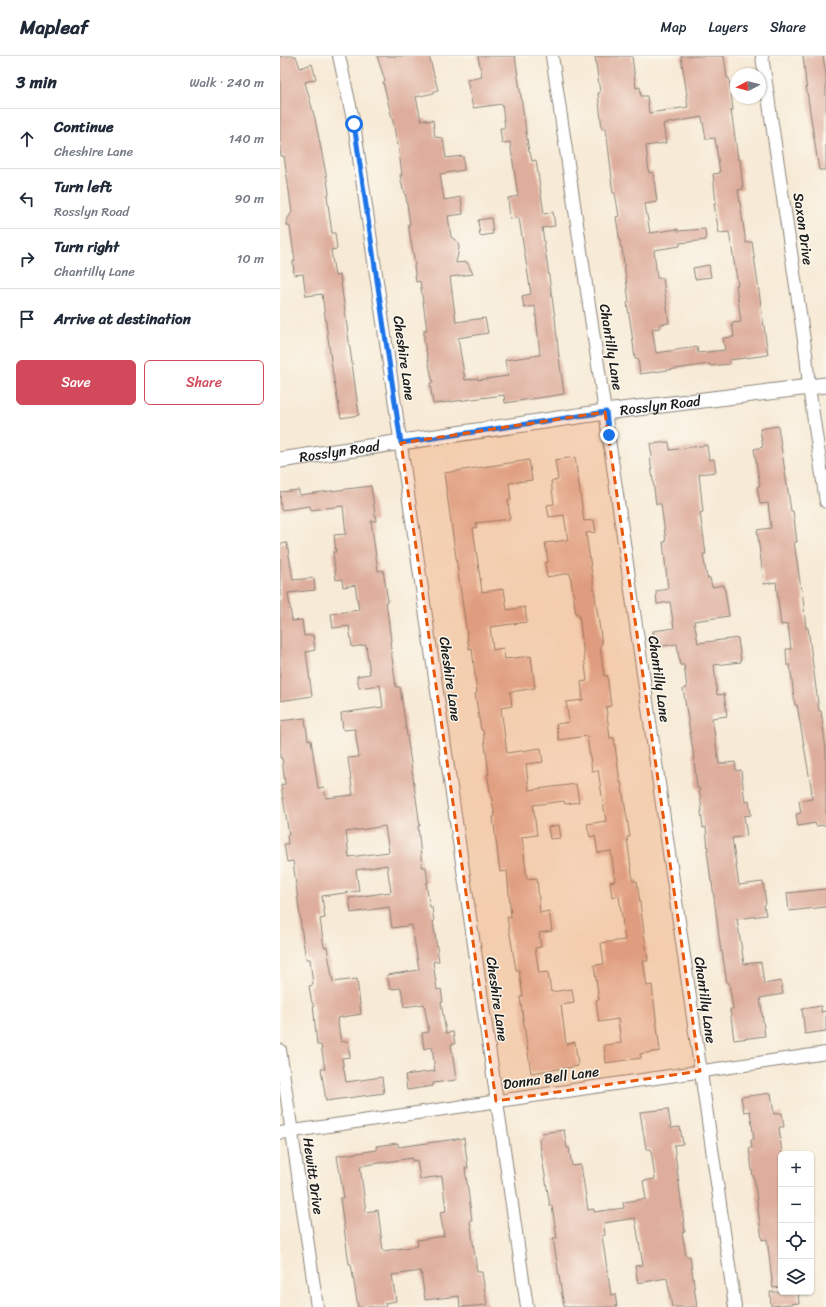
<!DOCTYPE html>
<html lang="en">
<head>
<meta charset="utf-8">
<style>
  :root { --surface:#fff; --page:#f6f6f7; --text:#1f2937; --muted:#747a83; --line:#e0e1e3; --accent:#d1495b }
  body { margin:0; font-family:Sriracha,sans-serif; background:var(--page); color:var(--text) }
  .controls { position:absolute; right:12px; bottom:12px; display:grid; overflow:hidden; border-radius:6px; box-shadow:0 1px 3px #0004 }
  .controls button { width:36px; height:36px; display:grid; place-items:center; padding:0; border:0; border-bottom:1px solid var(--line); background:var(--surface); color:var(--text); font:20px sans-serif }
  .compass { position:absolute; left:450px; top:12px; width:36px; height:36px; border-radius:50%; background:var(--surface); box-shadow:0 1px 3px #0004; rotate:263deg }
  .stop { position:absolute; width:12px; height:12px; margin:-9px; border:3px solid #1a73e8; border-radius:50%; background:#fff }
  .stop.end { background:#1a73e8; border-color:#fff; box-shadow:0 1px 4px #0008 }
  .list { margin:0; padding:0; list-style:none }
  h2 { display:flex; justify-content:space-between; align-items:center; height:52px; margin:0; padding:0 16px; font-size:17px }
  h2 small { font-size:13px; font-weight:400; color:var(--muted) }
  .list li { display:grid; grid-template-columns:26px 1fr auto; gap:12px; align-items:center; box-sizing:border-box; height:60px; padding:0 16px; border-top:1px solid var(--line) }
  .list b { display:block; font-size:15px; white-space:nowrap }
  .list p { margin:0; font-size:13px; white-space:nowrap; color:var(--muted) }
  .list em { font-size:13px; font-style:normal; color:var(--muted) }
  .actions { display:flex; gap:8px; padding:12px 16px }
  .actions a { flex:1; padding:9px 0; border:1px solid var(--accent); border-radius:6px; text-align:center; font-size:14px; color:var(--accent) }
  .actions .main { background:var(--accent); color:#fff }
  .icon { flex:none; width:22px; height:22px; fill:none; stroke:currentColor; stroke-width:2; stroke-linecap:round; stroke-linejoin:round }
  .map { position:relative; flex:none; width:546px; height:1251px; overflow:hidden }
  header { display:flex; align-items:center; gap:24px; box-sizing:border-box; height:56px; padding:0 20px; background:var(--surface); border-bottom:1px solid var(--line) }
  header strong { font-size:19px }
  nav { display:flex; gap:22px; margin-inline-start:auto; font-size:14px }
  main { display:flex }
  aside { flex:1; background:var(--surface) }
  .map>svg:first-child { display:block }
  .building { fill:#dead9c; fill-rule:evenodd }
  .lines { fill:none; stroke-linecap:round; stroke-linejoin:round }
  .minor-casing { stroke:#8a8379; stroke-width:14 }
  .tertiary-casing { stroke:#8a8379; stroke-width:17 }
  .minor { stroke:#fff; stroke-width:12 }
  .tertiary { stroke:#fff; stroke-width:15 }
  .route { stroke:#1a73e8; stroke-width:5 }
  .marked { fill:#e8590c; fill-opacity:0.2; stroke:#e8590c; stroke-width:3; stroke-dasharray:8 5; stroke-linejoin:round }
  .labels { text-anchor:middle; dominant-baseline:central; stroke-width:3; stroke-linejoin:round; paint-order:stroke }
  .street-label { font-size:14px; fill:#1c1c1c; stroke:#fbf7ec }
</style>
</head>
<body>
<header>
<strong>Mapleaf</strong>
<nav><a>Map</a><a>Layers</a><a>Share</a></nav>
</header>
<main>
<aside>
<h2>3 min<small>Walk · 240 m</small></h2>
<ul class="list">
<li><svg class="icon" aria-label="ahead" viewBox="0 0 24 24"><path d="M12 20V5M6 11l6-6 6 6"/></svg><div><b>Continue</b><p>Cheshire Lane</p></div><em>140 m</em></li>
<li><svg class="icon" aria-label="left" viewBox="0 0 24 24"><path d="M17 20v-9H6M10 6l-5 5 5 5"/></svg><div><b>Turn left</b><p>Rosslyn Road</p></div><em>90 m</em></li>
<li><svg class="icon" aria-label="right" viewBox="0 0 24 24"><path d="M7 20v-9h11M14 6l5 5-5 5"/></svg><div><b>Turn right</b><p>Chantilly Lane</p></div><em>10 m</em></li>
<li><svg class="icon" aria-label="arrive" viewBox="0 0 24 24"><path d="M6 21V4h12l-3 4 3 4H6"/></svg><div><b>Arrive at destination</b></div></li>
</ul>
<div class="actions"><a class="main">Save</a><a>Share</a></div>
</aside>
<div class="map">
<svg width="546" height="1251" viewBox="0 0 546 1251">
  <rect width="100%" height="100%" fill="#fbf7ec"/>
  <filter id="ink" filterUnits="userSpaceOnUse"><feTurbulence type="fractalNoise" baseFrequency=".025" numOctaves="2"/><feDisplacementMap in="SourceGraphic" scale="8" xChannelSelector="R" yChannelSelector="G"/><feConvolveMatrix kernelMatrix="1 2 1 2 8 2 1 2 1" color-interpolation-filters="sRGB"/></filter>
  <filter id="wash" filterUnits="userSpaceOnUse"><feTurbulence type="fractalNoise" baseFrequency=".012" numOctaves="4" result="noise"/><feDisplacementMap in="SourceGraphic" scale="16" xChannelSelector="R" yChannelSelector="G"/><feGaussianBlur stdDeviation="0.9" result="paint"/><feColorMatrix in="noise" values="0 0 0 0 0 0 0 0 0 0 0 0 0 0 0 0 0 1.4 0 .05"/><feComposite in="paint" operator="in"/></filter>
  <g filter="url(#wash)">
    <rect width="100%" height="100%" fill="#f7ead6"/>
    <g id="blocks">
      <g class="building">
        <polygon points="0,0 16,0 20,12 32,8 36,23 25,26 35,63 47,123 49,138 47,139 49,156 52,177 55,177 57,193 51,194 55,220 60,219 79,359 61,362 53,319 42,238 26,240 23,218 14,219 13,205 15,205 10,171 7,169 7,164 12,156 4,100 1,100 0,94"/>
        <polygon points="97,0 149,0 158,34 154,35 154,37 136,41 141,64 146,63 147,65 153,64 155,81 163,82 166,102 183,100 184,114 160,118 164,144 181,141 183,158 168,160 171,181 178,186 179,192 176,207 187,206 193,218 170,221 176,266 205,262 208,277 178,282 185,324 198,322 198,324 228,320 225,304 260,299 255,250 244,252 242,240 251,238 239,162 230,163 228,142 238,140 230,86 222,87 220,72 225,72 222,48 193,52 187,24 202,21 198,0 235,0 249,96 250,96 252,105 256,104 264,158 273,156 275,170 262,172 275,262 278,293 284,338 225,347 224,339 153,348 150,327 153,327 144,285 144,274 147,274 140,225 136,226 134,210 135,209 128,168 130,168 126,141 124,134 123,134 120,119 122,119 118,88 117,89 114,70 103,26 105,25"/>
        <path d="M315 0H352L356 32 360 31 361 40H367L369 57 408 51 406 39H407L401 0H444L447 22H449L453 54H451L458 103H460L463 133 458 134 466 187 472 186 488 299 449 304 450 308 430 310V308L360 318 358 303H355L351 271 347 247 349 246 342 192H341L336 161 339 160 335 137H333L331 123 332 122 326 72 322 73 318 37H320ZM422 61 426 83 435 82 440 117 433 118 436 148H434L439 177 449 176 458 229H456L461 266 452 267 454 281 443 282 445 294 418 297 417 291 376 297 372 273 380 272V268L389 267 383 222H377L374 194 400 190V187L426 184 425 173 398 175V173L370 177 365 148 377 146 373 116 369 117 366 90 386 87 383 68Z"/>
        <polygon points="523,0 543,0 546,19 546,114 539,114 527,36"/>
        <polygon points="211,162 213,178 200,180 198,164"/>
        <polygon points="429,209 431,221 415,223 413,212"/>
        <polygon points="498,370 511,455 513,455 517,486 514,486 521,533 522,533 526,572 528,572 539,655 541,655 546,694 546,769 536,770 535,767 518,770 516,758 521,757 519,745 532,743 531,736 532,736 517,649 515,649 510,609 507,609 506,593 511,593 508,568 501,569 496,526 484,528 477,474 491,472 488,447 480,448 477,430 480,430 474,393 483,391 480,373"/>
        <polygon points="389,386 390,394 427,389 429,404 434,403 436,416 419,418 423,456 420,457 426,498 423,498 427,522 430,522 432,531 444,529 449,560 414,565 418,587 458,582 461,606 434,609 437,639 444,638 447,660 432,662 439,708 455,706 456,715 461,714 465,746 469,745 471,759 464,760 467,780 452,782 459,829 483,826 486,848 484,849 486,859 457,863 464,908 481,906 484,928 501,925 503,938 480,942 485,980 454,984 450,953 453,953 449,927 447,927 442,895 441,896 432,826 431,826 427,794 428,794 426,771 423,772 421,755 422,755 419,732 417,732 413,695 403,633 407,632 404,609 400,609 397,588 375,591 373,575 394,572 390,546 377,548 376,535 388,533 383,486 386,486 381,448 376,448 370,401 372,400 370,388"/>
        <polygon points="295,401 304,465 314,464 316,476 306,477 322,588 320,590 324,620 327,619 331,650 326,651 330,682 334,682 340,726 341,726 347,762 350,781 347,781 349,797 353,825 357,825 368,905 363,905 367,930 372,929 380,995 360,998 361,1002 326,1007 324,989 341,987 338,963 319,966 316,944 319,944 314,909 324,908 321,887 345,884 339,840 332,841 330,826 335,825 331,795 318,797 315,780 310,781 307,768 326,765 318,714 312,715 307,680 279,684 276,668 289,666 286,646 303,644 301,626 307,625 299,558 296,558 290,517 267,521 265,507 268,506 265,487 288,484 284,459 269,461 267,449 274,448 271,425 278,424 275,404"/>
        <polygon points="249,404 252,424 229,427 231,444 228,444 230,463 196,467 197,471 193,472 202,536 224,533 227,554 245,551 247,566 210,571 213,594 223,592 225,603 251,600 255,632 230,636 232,650 221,652 227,697 261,692 263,706 246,708 249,734 296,728 299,746 285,748 284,745 253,749 257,779 242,781 247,823 257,822 260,857 269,855 272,875 259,877 261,891 255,892 259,917 268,916 271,936 292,933 294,947 281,949 286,988 295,986 298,1010 251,1017 240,941 243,940 239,914 236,914 227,861 231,861 227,815 220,816 213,761 215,761 207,718 209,718 203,674 201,674 195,638 197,637 192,592 189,593 164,417"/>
        <path d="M91 430 96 465H91L98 515 103 514 108 545H106L111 585 110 586 116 631H120L140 770H138L142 811H146L148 827H146L150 851H152L154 866H153L159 905 153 906 157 934 161 933 163 946H161L166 977 173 976 175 988H171L176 1024 153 1027V1030L127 1034 125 1019 155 1015 152 991 144 993 142 977 149 976 144 948 124 951 121 932 110 933 107 919 139 914 132 869 112 872 109 851 71 857 69 842 111 836 107 809 76 814 79 835 42 840 45 862 40 863 44 891H47L53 926 77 923 81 958 57 962 61 986 68 985 70 1001 62 1002 66 1026 102 1021 104 1037 46 1045 41 1013H45L41 989H37L33 947H32L29 930 33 929 30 903H26L23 885 13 805 7 806 4 788H8L7 779H9L1 729 5 728 2 702H0V665L25 662 28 684H31L38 732 44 731 46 742 73 739 68 702 79 701 75 673 63 674 61 657 103 651 100 629 79 632 77 620 90 618 86 589 72 591 69 570 53 572 51 558 79 554 75 529 63 531 62 523 56 524 53 496H56L54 479 66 478 63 450 31 454 30 450 1 454 0 436 19 434V439ZM105 770 109 796 69 801 66 776Z"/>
        <polygon points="7,487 13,524 34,522 35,534 8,537 12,565 22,564 24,580 33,579 35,594 26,596 32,640 0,645 0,488"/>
        <polygon points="279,769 281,782 270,783 268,771"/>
        <polygon points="546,833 546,851 509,855 507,837"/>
        <polygon points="541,950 541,956 546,955 546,975 525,978 522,953"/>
        <polygon points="491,1037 494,1058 502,1057 504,1071 499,1071 502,1098 501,1098 501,1231 493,1232 487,1183 482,1184 474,1121 473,1121 469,1092 472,1092 471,1084 474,1083 470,1055 464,1056 461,1041"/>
        <polygon points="388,1053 391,1072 400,1071 403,1088 394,1089 405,1176 402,1176 406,1200 410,1200 417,1251 392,1251 387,1222 358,1227 355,1210 363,1209 355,1162 324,1167 325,1179 322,1180 331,1239 335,1238 337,1251 284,1251 273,1182 277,1182 272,1150 270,1150 259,1083 263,1082 262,1077 284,1074 287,1092 289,1092 292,1110 301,1109 308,1154 314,1153 314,1156 344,1152 343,1146 366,1143 363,1125 375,1123 371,1093 366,1093 360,1056"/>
        <path d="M184 1082 188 1112H185L192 1164H190L197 1216H202L207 1249 180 1251 179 1240 145 1244 141 1215 112 1219 116 1245 105 1247 106 1251H78L71 1208H69L60 1142H64L57 1100 97 1094 96 1090 118 1087V1091ZM132 1102V1105L137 1104 140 1123 162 1120 166 1155 160 1156 164 1180 137 1184 138 1190 103 1195 98 1154 86 1156 80 1110Z"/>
        <polygon points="490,1236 518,1236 519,1247 491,1250"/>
      </g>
    </g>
  </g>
  <g filter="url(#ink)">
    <use href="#blocks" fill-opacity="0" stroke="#8a8379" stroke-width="1"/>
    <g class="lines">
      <defs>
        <g id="minor">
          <polyline points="59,0 74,68 247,1251"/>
          <polyline points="272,0 325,356 455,1251"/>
          <polyline points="482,0 526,298 529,331 546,446"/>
          <polyline points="0,994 37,1251"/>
          <polyline points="0,1077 546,997"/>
        </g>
        <g id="tertiary">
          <path id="s1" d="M0 404 325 356 546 329"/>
        </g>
      </defs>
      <use href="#minor" class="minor-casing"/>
      <use href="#tertiary" class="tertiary-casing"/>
      <use href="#minor" class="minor"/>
      <use href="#tertiary" class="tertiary"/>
    </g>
  </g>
  <g class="lines" filter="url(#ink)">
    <polyline class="route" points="74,68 121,387 326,356 329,379"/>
  </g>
  <path class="marked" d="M325 356 420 1015 216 1045 121 387Z"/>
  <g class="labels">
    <g class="street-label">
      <text transform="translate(523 173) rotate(82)">Saxon Drive</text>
      <text transform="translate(331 291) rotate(81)">Chantilly Lane</text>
      <text transform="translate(124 302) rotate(82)">Cheshire Lane</text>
      <text stroke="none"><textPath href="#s1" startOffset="384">Rosslyn Road</textPath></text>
      <text stroke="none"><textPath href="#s1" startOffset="60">Rosslyn Road</textPath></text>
      <text transform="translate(170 623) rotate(82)">Cheshire Lane</text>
      <text transform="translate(379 623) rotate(82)">Chantilly Lane</text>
      <text transform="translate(217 943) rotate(82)">Cheshire Lane</text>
      <text transform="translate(425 944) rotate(82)">Chantilly Lane</text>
      <text transform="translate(271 1022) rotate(-8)">Donna Bell Lane</text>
      <text transform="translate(33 1120) rotate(82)">Hewitt Drive</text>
    </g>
  </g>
</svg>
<div class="controls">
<button>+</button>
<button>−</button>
<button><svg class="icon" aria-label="locate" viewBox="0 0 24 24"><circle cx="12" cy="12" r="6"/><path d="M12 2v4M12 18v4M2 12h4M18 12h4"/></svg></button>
<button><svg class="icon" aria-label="layers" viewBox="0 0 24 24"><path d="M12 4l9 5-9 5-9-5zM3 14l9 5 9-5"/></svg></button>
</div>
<svg class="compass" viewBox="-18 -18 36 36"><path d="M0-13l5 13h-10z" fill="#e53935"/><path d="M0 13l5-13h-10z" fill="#747a83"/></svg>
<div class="stop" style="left:74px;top:68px"></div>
<div class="stop end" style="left:329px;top:379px"></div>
</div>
</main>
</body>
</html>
